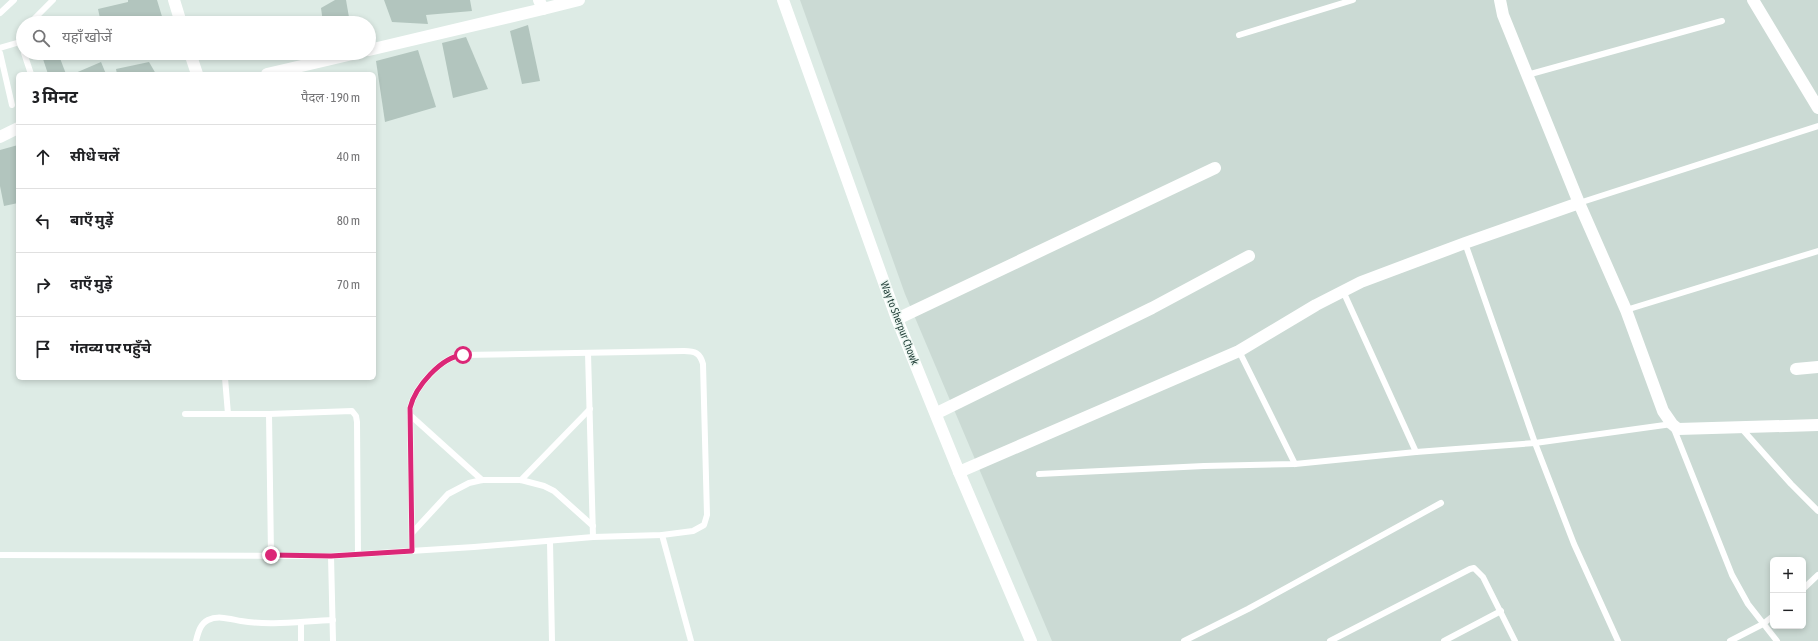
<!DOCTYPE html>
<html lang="hi">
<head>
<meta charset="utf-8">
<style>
  :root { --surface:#fff; --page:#f2f2f2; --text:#202124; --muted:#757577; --line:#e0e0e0 }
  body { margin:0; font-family:"Asap Condensed","Noto Sans Devanagari",sans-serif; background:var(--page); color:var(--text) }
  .controls { position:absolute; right:12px; bottom:12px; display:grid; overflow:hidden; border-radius:6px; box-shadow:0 2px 6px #0003 }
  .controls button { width:36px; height:36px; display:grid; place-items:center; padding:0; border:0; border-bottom:1px solid var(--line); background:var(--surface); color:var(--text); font:20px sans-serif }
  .stop { position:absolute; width:12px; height:12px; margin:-9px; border:3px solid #db2777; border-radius:50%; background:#fff }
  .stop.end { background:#db2777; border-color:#fff; box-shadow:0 1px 4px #0008 }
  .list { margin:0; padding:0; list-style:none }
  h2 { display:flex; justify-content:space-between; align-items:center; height:52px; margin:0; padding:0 16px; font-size:17px }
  h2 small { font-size:13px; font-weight:400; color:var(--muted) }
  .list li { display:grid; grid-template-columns:26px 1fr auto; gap:12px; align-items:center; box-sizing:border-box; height:64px; padding:0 16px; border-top:1px solid var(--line) }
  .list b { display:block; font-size:15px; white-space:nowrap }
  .list em { font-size:13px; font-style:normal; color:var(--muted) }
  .icon { flex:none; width:22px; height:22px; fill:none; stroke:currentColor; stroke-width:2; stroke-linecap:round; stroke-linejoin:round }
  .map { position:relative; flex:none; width:1818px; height:641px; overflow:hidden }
  .search { position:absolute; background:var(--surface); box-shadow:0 2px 6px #0003; left:16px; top:16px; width:360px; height:44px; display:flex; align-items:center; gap:10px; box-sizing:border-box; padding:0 14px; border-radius:22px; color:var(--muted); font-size:15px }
  .panel { position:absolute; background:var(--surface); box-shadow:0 2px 6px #0003; left:16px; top:72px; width:360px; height:308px; border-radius:6px }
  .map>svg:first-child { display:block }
  .built { fill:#cbdad4; fill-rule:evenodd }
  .building { fill:#b2c5be }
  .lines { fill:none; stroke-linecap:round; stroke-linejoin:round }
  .service { stroke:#fff; stroke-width:6 }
  .minor { stroke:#fff; stroke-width:12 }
  .tertiary { stroke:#fff; stroke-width:12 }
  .route { stroke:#db2777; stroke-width:5 }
  .labels { text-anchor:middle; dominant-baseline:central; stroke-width:3; stroke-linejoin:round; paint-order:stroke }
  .street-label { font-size:11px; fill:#1d3b34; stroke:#edf7f2 }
</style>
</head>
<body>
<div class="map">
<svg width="1818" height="641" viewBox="0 0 1818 641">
  <rect width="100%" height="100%" fill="#ddebe5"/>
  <path class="built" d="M800 0H1818V641H1052L905 294ZM1773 560H1803V626H1773Z"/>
  <g class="building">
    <polygon points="128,0 157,0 164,23 101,23 98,9 128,2"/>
    <polygon points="335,0 346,0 350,23 323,23 321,8"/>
    <polygon points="384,0 470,0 472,11 426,15 428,24 392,22"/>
    <polygon points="528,25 540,81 522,84 510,31"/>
    <polygon points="466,37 488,89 453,98 442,43"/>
    <polygon points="418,50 436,107 385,122 376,61"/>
    <polygon points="47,53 58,53 66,74 48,74 42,56"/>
    <polygon points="101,62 106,74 73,74"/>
    <polygon points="149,62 156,74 117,74 116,69"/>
    <polygon points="18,145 18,203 4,206 0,186 0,150"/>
  </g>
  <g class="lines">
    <g class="service">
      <polyline points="0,13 14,0"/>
      <polyline points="30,23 53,0"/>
      <polyline points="23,30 20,37 23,50"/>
      <polyline points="1239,35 1353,0"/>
      <polyline points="0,48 20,42"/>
      <polyline points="0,53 12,105"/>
      <polyline points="24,53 31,74"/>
      <polyline points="1527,75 1722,21"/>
      <polyline points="1579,203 1818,126"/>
      <polyline points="1465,243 1535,443 1574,544 1618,641"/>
      <polyline points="1343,291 1416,452"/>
      <polyline points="1626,310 1818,251"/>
      <polyline points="1239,351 1295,464"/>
      <polyline points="588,353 593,537"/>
      <polyline points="225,378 228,414"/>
      <polyline points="185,414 269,414 352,411 356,416 357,422 358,554"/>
      <polyline points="269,414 271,555"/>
      <polyline points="410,415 482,480"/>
      <polyline points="1742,429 1791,484 1818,511"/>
      <polyline points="1039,474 1204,466 1295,464 1416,452 1535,443 1672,424 1732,575 1748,604 1777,641"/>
      <polyline points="521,480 590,409"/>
      <polyline points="412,533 448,494 469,483 482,480 521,480 544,486 554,491 593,526"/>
      <polyline points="662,535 691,641"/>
      <polyline points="550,542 552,641"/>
      <path d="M0 555 331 556 474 547 593 537 662 535 693 531 704 525 707 515 703 364C700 353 695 351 684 351L463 355C441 357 415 387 410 408L412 551"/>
      <polyline points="331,556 333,641"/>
      <polyline points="1803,589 1818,575"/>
      <polyline points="301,622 301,641"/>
      <path d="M196 641C198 633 200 624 208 620 218 615 230 619 241 621 271 626 303 621 333 620"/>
      <polyline points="1184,641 1248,609 1441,503"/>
      <polyline points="1330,641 1470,569 1474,568 1483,577 1515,641"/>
      <polyline points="1444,641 1501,611"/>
      <polyline points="1730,641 1763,624 1773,616"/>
    </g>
    <g class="minor">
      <polyline points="174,0 181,23"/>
      <polyline points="539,0 543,9 579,0"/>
      <polyline points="1500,0 1503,15 1579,203"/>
      <polyline points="1753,0 1818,108"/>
      <polyline points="369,50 543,9"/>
      <polyline points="190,53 197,74"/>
      <polyline points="267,74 357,53"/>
      <polyline points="0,137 18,128"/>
      <polyline points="897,319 1215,168"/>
      <polyline points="1796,369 1818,367"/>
      <polyline points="937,413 1152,308 1249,256"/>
    </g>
    <g class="tertiary">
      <polyline points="783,0 897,319 959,472 1031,641"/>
      <polyline points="959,472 1239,351 1316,305 1361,282 1465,243 1579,203 1626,310 1663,411 1672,424 1678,429 1818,425"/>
    </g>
  </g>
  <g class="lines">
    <path class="route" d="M271 555 331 556 412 551 410 408C415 387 441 357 463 355"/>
  </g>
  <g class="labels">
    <g class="street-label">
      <text transform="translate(900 323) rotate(69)">Way to Sherpur Chowk</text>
    </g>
  </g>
</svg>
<div class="controls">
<button>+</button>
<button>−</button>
</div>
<div class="stop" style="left:463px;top:355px"></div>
<div class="stop end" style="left:271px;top:555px"></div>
<div class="search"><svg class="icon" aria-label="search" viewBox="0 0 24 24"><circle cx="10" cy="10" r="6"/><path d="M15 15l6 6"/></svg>यहाँ खोजें</div>
<section class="panel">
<h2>3 मिनट<small>पैदल · 190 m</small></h2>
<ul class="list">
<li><svg class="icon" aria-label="ahead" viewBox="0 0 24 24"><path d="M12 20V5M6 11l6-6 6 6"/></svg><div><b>सीधे चलें</b></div><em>40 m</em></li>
<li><svg class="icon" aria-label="left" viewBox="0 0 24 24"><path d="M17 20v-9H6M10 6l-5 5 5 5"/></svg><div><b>बाएँ मुड़ें</b></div><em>80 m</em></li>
<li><svg class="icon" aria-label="right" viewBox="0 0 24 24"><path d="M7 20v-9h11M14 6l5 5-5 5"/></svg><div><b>दाएँ मुड़ें</b></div><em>70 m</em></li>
<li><svg class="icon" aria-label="arrive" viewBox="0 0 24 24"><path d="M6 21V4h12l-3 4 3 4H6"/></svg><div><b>गंतव्य पर पहुँचे</b></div></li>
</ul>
</section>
</div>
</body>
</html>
